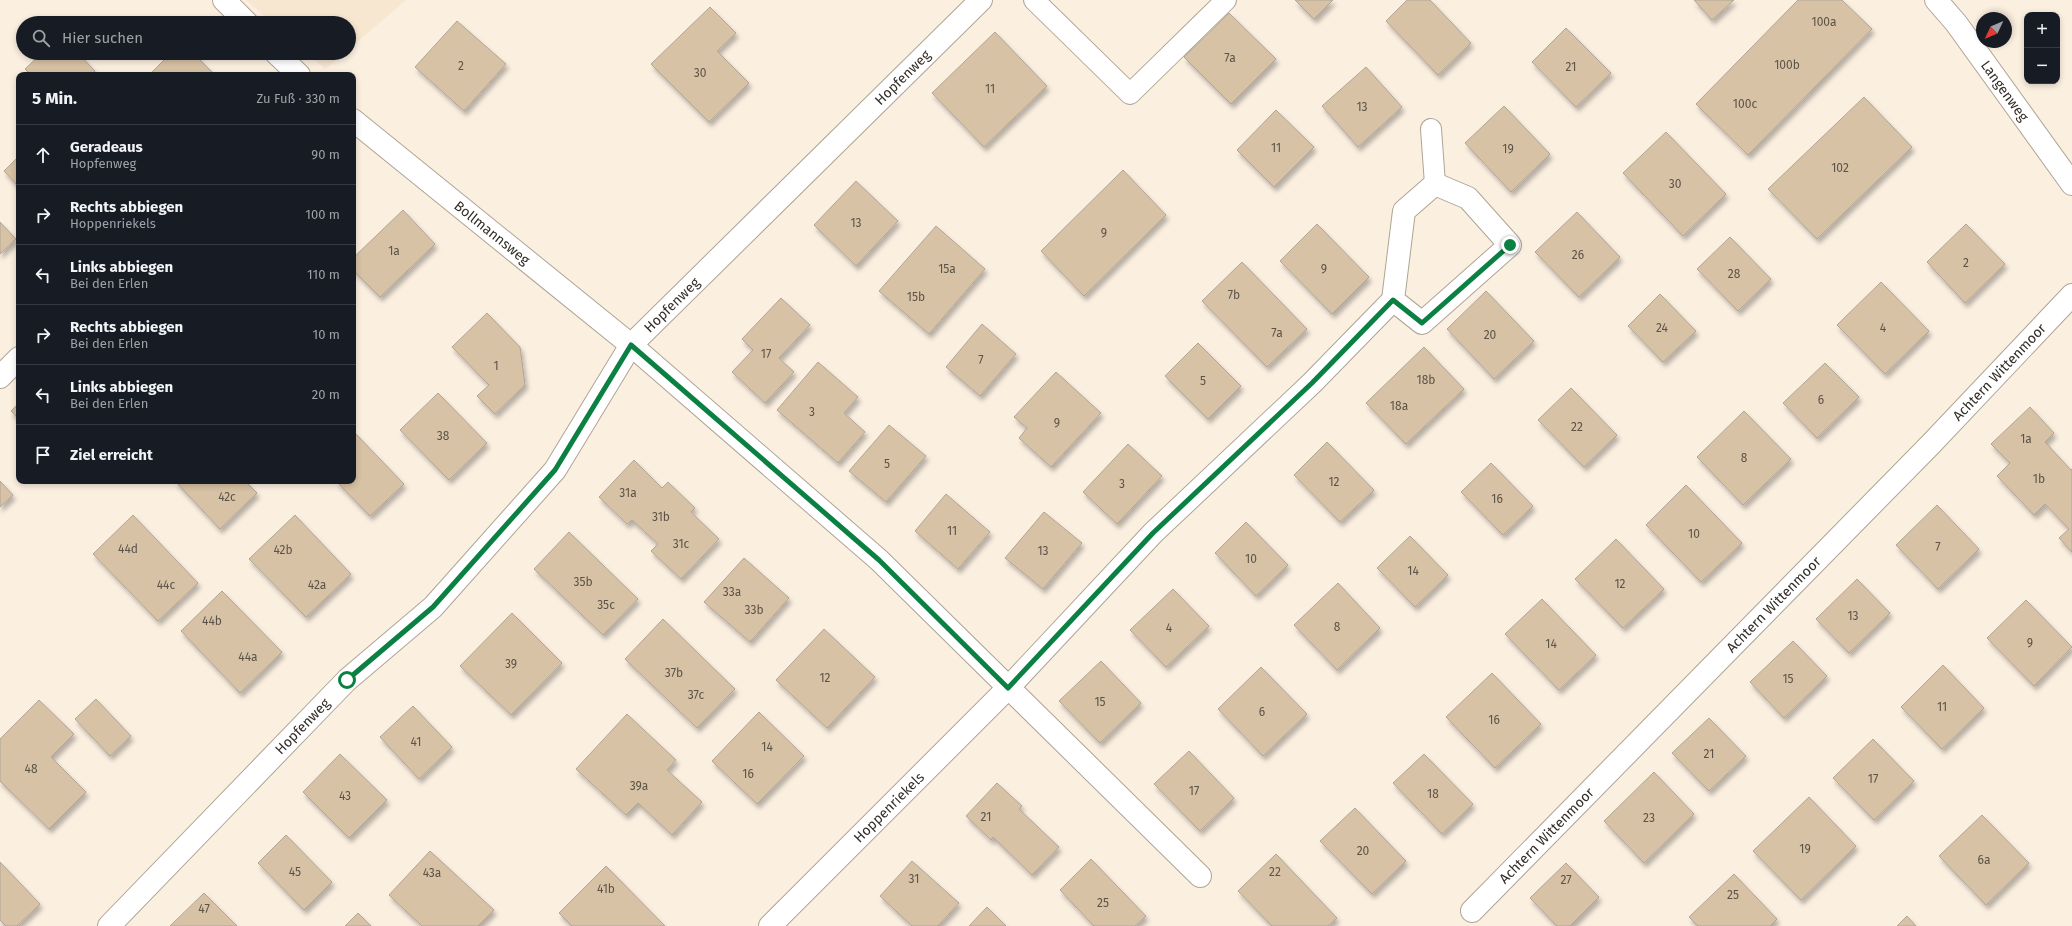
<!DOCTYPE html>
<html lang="de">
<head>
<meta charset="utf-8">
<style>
  :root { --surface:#171b24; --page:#20242c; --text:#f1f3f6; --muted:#9ea1a6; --line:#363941 }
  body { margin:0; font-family:"Fira Sans",sans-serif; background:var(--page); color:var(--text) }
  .controls { position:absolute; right:12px; top:12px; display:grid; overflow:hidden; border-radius:8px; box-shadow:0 2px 6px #0003 }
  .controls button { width:36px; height:36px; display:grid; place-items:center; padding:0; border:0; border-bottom:1px solid var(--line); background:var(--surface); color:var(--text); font:20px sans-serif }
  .compass { position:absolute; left:1976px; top:12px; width:36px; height:36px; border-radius:50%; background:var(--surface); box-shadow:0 2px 6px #0003; rotate:226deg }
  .stop { position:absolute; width:12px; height:12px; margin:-9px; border:3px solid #0b8043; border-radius:50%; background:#fff }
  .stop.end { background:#0b8043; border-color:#fff; box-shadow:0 1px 4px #0008 }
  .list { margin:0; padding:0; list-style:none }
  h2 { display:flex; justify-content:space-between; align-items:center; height:52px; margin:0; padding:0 16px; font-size:17px }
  h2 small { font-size:13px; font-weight:400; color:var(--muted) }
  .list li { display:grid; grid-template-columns:26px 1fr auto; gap:12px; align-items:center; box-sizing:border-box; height:60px; padding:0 16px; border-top:1px solid var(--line) }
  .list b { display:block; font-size:15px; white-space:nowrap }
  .list p { margin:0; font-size:13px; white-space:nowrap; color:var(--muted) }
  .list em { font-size:13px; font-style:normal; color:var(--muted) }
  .icon { flex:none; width:22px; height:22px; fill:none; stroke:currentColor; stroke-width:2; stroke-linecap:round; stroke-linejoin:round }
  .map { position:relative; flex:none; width:2072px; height:926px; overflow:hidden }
  .search { position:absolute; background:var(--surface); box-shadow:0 2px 6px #0003; left:16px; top:16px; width:340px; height:44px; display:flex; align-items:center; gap:10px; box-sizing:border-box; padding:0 14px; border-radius:22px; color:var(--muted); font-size:15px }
  .panel { position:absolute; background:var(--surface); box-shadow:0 2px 6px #0003; left:16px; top:72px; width:340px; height:412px; border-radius:8px }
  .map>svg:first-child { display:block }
  .built { fill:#f7e6d0 }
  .building { fill:#d8c2a5; stroke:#b0a596; filter:url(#shadow) }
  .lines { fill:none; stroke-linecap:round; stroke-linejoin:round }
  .lane-casing { stroke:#afa496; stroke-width:22 }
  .street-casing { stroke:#afa496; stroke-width:24 }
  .lane { stroke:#fff; stroke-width:20 }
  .street { stroke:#fff; stroke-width:22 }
  .route { stroke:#0b8043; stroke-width:5 }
  .labels { text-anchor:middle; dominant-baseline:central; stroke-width:3; stroke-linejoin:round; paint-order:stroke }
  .number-label { font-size:12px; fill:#5c5348 }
  .street-label { font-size:14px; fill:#332e29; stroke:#fbefe0 }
</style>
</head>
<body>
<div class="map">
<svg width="2072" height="926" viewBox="0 0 2072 926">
  <defs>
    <filter id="shadow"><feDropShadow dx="2.5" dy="4.5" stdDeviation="2" flood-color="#0004"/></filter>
  </defs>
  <rect width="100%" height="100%" fill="#fbefe0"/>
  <g class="built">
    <polygon points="246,0 406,0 349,49 349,23 272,23"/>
    <polygon points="307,53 345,53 325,69"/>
  </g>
  <g class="building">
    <polygon points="1295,0 1333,0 1314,19"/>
    <polygon points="1407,0 1430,0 1471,43 1438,75 1386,21"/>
    <polygon points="1694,0 1734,0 1712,20"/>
    <polygon points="1798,0 1842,0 1872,29 1748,155 1696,104"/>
    <polygon points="710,7 736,33 717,51 749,83 709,122 651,64"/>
    <polygon points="1229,13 1276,59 1231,104 1184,57"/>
    <polygon points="457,21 506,64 464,111 415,67"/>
    <polygon points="1566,28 1611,73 1576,107 1532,62"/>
    <polygon points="995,32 1047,86 984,147 932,93"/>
    <polygon points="42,53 78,53 95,71 91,75 31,75 25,69"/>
    <polygon points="171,53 193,53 215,75 152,75 151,73"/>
    <polygon points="1366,67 1402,107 1358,147 1322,106"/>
    <polygon points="1864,97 1912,147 1817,239 1768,189"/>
    <polygon points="1504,106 1550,154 1511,192 1465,143"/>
    <polygon points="1276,110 1314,147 1274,187 1237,150"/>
    <polygon points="1666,132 1726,194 1683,236 1623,173"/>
    <polygon points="19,156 19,187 4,171"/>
    <polygon points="1123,170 1166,215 1084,296 1041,251"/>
    <polygon points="856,181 898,221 856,266 814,225"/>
    <polygon points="403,210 435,244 380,297 353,270 353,258"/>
    <polygon points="1577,212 1620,257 1579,297 1535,252"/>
    <polygon points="0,222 16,239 0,254"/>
    <polygon points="1317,224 1369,277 1332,314 1280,261"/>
    <polygon points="1966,224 2005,264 1965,303 1927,262"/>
    <polygon points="936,226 985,269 929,334 879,291"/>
    <polygon points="1730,237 1771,279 1738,311 1697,269"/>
    <polygon points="1242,262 1307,329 1267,367 1202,301"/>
    <polygon points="1881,282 1929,331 1885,374 1837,325"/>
    <polygon points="1486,291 1534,341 1494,379 1447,329"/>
    <polygon points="1660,294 1696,331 1663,362 1628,326"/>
    <polygon points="781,298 810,325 779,358 794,372 765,403 732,372 753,350 742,339"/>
    <polygon points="487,313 520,347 525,385 495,414 477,396 489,385 452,347"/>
    <polygon points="982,324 1016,354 980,396 946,367"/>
    <polygon points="1198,343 1241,386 1208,419 1165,376"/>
    <polygon points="1424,347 1464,389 1406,444 1366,403"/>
    <polygon points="818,362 858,397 844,413 865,432 838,463 777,410"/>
    <polygon points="1825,363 1859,397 1817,438 1783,403"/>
    <polygon points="1056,372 1101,413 1051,467 1019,438 1027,428 1014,417"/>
    <polygon points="1571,388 1617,435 1584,467 1538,420"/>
    <polygon points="438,393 487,443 449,480 400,430"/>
    <polygon points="19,403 19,419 11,411"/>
    <polygon points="2030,407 2054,433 2045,442 2071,470 2072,469 2072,552 2059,538 2069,529 2045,504 2034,515 1997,476 2010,463 1991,444"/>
    <polygon points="1744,411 1791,459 1743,505 1697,457"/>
    <polygon points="889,425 926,456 886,502 849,471"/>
    <polygon points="353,431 404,484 370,516 336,481 353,481"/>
    <polygon points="1327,442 1374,490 1340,522 1294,475"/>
    <polygon points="1128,444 1162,476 1117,524 1083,492"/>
    <polygon points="634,460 662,488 668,482 695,508 691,512 719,539 681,579 651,551 658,544 632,520 627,524 599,497"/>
    <polygon points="1491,463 1533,506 1503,535 1461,492"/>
    <polygon points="0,481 13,495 0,507"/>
    <polygon points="175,481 245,481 257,493 220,529"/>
    <polygon points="1686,485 1742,543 1701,582 1646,525"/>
    <polygon points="946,494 990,532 958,569 915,531"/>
    <polygon points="1937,505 1979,549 1938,589 1896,545"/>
    <polygon points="1044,512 1082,543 1043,589 1005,558"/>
    <polygon points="133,515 198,583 158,621 93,554"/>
    <polygon points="295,515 351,574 306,617 249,559"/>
    <polygon points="1246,522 1288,565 1256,596 1215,553"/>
    <polygon points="569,532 638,599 603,635 534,569"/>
    <polygon points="1410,536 1448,575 1415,607 1377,568"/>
    <polygon points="1616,539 1664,589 1623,628 1575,579"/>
    <polygon points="744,558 789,598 750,642 704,602"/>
    <polygon points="1857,579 1890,613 1849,653 1816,619"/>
    <polygon points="1338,583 1380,628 1337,670 1294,625"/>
    <polygon points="1173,589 1209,626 1166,667 1130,630"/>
    <polygon points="222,591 282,652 240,693 181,631"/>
    <polygon points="1542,599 1596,655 1559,690 1505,634"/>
    <polygon points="2026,600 2072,647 2034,686 1987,638"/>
    <polygon points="512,613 562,663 511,715 460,666"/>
    <polygon points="663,619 735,689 697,728 625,659"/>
    <polygon points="824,629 875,677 827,728 776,680"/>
    <polygon points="1793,641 1827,676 1784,718 1750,682"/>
    <polygon points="1101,661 1141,703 1100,743 1059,701"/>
    <polygon points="1943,665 1984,708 1942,749 1901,707"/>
    <polygon points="1261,667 1307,714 1263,756 1218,709"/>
    <polygon points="1492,673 1541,724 1495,768 1446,717"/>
    <polygon points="96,699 131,736 110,756 75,719"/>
    <polygon points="39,700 74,734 51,757 86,792 49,829 0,781 0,739"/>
    <polygon points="413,706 452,747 419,779 380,737"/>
    <polygon points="759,712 804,756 757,804 712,761"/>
    <polygon points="627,714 676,760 667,770 702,802 672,835 638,803 626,815 576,769"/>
    <polygon points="1709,718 1746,756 1709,791 1672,753"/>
    <polygon points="1873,739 1914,781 1874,820 1833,778"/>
    <polygon points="1189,751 1234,798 1200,831 1154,784"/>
    <polygon points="340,754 387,800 349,838 303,792"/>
    <polygon points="1424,754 1473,804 1442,834 1393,783"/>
    <polygon points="1654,772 1694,814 1644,863 1604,821"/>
    <polygon points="997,783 1022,806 1019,809 1059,847 1032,875 993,837 991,840 966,816"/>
    <polygon points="1809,797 1856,846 1801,900 1753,851"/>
    <polygon points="1355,808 1406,861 1372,894 1320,841"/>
    <polygon points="1982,815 2029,863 1986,905 1939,856"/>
    <polygon points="286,835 332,882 304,910 258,863"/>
    <polygon points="430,851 494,910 478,926 422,926 389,895"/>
    <polygon points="1276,854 1337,918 1328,926 1272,926 1238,891"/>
    <polygon points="1091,859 1146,916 1135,926 1094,926 1060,890"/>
    <polygon points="912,861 959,903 938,926 912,926 880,896"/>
    <polygon points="0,862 40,904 17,926 6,926 0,920"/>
    <polygon points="1566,863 1599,897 1570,926 1557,926 1530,898"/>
    <polygon points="606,866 665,926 572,926 559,913"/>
    <polygon points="1734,874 1777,919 1770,926 1698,926 1689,917"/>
    <polygon points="204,893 237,926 170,926"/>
    <polygon points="987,907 1006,926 969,926"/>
    <polygon points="358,913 371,926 345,926"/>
    <polygon points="1907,916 1916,926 1897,926"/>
  </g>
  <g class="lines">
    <defs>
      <g id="lane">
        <polyline points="1034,0 1130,94 1226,0"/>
        <polyline points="1431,129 1435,184"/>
      </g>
      <g id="street">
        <polyline points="224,0 247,23"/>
        <path id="s1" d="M1936 0 1956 23 2072 184"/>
        <polyline points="276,53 299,75"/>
        <path id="s2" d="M353 120 631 345 879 560 1200 876"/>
        <polyline points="0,377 19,358"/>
        <path id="s3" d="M1472 911 1931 444 2072 295"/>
        <path id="s4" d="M109 926 347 680 433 607 555 470 631 345 981 0"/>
        <path id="s5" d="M770 926 1008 688 1153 533 1312 383 1393 300 1422 323 1510 245 1468 198 1435 184 1404 211 1393 300"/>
      </g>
    </defs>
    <use href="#lane" class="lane-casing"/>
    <use href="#street" class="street-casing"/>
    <use href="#lane" class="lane"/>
    <use href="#street" class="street"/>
  </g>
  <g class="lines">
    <polyline class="route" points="347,680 433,607 555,470 631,345 879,560 1008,688 1153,533 1312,383 1393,300 1422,323 1510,245"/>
  </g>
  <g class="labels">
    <g class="number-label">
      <text x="1824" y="22">100a</text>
      <text x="1230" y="58">7a</text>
      <text x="1787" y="65">100b</text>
      <text x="461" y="66">2</text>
      <text x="1571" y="67">21</text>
      <text x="700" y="73">30</text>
      <text x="990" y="89">11</text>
      <text x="1745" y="104">100c</text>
      <text x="1362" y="107">13</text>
      <text x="1276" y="148">11</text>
      <text x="1508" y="149">19</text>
      <text x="1840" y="168">102</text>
      <text x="1675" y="184">30</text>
      <text x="856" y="223">13</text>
      <text x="1104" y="233">9</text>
      <text x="394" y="251">1a</text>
      <text x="1578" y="255">26</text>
      <text x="1966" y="263">2</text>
      <text x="947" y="269">15a</text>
      <text x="1324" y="269">9</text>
      <text x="1734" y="274">28</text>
      <text x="1234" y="295">7b</text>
      <text x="916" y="297">15b</text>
      <text x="1662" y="328">24</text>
      <text x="1883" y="328">4</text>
      <text x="1277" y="333">7a</text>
      <text x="1490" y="335">20</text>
      <text x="766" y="354">17</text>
      <text x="981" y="360">7</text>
      <text x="496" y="366">1</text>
      <text x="1426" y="380">18b</text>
      <text x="1203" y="381">5</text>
      <text x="1821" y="400">6</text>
      <text x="1399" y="406">18a</text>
      <text x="812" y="412">3</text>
      <text x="1057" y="423">9</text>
      <text x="1577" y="427">22</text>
      <text x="443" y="436">38</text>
      <text x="2026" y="439">1a</text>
      <text x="1744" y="458">8</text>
      <text x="887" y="464">5</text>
      <text x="2039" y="479">1b</text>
      <text x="1334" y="482">12</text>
      <text x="1122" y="484">3</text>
      <text x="628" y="493">31a</text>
      <text x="227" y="497">42c</text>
      <text x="1497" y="499">16</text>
      <text x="661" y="517">31b</text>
      <text x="952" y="531">11</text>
      <text x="1694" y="534">10</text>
      <text x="681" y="544">31c</text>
      <text x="1938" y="547">7</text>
      <text x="128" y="549">44d</text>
      <text x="283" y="550">42b</text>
      <text x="1043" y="551">13</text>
      <text x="1251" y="559">10</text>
      <text x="1413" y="571">14</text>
      <text x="583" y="582">35b</text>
      <text x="1620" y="584">12</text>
      <text x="166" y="585">44c</text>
      <text x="317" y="585">42a</text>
      <text x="732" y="592">33a</text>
      <text x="606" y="605">35c</text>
      <text x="754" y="610">33b</text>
      <text x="1853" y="616">13</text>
      <text x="212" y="621">44b</text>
      <text x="1337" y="627">8</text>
      <text x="1169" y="628">4</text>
      <text x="2030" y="643">9</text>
      <text x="1551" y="644">14</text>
      <text x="248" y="657">44a</text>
      <text x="511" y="664">39</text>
      <text x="674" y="673">37b</text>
      <text x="825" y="678">12</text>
      <text x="1788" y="679">15</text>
      <text x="696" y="695">37c</text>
      <text x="1100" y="702">15</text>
      <text x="1942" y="707">11</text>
      <text x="1262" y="712">6</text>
      <text x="1494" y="720">16</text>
      <text x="416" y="742">41</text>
      <text x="767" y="747">14</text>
      <text x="1709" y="754">21</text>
      <text x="31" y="769">48</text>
      <text x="748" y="774">16</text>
      <text x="1873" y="779">17</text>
      <text x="639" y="786">39a</text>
      <text x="1194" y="791">17</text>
      <text x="1433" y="794">18</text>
      <text x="345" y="796">43</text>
      <text x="986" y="817">21</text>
      <text x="1649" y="818">23</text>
      <text x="1805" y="849">19</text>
      <text x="1363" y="851">20</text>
      <text x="1984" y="860">6a</text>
      <text x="295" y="872">45</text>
      <text x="1275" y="872">22</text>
      <text x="432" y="873">43a</text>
      <text x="914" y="879">31</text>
      <text x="1566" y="880">27</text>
      <text x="606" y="889">41b</text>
      <text x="1733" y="895">25</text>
      <text x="1103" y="903">25</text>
      <text x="204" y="909">47</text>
    </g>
    <g class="street-label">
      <text stroke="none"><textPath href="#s4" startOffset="1166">Hopfenweg</textPath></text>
      <text stroke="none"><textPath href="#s1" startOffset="114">Langenweg</textPath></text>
      <text stroke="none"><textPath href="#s2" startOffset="179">Bollmannsweg</textPath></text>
      <text stroke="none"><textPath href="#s4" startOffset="842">Hopfenweg</textPath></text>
      <text stroke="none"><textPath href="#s3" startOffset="754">Achtern Wittenmoor</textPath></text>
      <text stroke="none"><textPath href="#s3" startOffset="430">Achtern Wittenmoor</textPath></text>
      <text stroke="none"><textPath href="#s4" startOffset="278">Hopfenweg</textPath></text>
      <text stroke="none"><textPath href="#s5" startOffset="168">Hoppenriekels</textPath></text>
      <text stroke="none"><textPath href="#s3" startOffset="106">Achtern Wittenmoor</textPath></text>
    </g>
  </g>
</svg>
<div class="controls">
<button>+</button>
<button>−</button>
</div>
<svg class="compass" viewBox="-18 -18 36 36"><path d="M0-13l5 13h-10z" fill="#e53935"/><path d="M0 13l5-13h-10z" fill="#9ea1a6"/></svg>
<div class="stop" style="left:347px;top:680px"></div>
<div class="stop end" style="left:1510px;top:245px"></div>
<div class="search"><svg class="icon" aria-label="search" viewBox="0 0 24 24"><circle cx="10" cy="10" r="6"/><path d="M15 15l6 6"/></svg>Hier suchen</div>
<section class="panel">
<h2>5 Min.<small>Zu Fuß · 330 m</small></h2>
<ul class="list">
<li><svg class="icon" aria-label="ahead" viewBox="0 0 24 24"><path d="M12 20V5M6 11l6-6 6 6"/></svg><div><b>Geradeaus</b><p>Hopfenweg</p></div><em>90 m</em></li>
<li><svg class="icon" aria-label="right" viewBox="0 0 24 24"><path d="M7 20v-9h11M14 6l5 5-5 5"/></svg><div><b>Rechts abbiegen</b><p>Hoppenriekels</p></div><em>100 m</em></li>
<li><svg class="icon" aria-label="left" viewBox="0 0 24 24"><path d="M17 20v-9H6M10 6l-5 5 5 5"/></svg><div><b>Links abbiegen</b><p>Bei den Erlen</p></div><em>110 m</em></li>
<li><svg class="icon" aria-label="right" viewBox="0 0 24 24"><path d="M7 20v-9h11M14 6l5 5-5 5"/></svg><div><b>Rechts abbiegen</b><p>Bei den Erlen</p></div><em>10 m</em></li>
<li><svg class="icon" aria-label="left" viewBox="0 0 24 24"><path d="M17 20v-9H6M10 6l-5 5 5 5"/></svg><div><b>Links abbiegen</b><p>Bei den Erlen</p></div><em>20 m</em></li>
<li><svg class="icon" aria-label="arrive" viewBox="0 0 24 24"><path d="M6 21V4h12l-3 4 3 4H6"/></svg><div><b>Ziel erreicht</b></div></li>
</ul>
</section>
</div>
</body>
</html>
